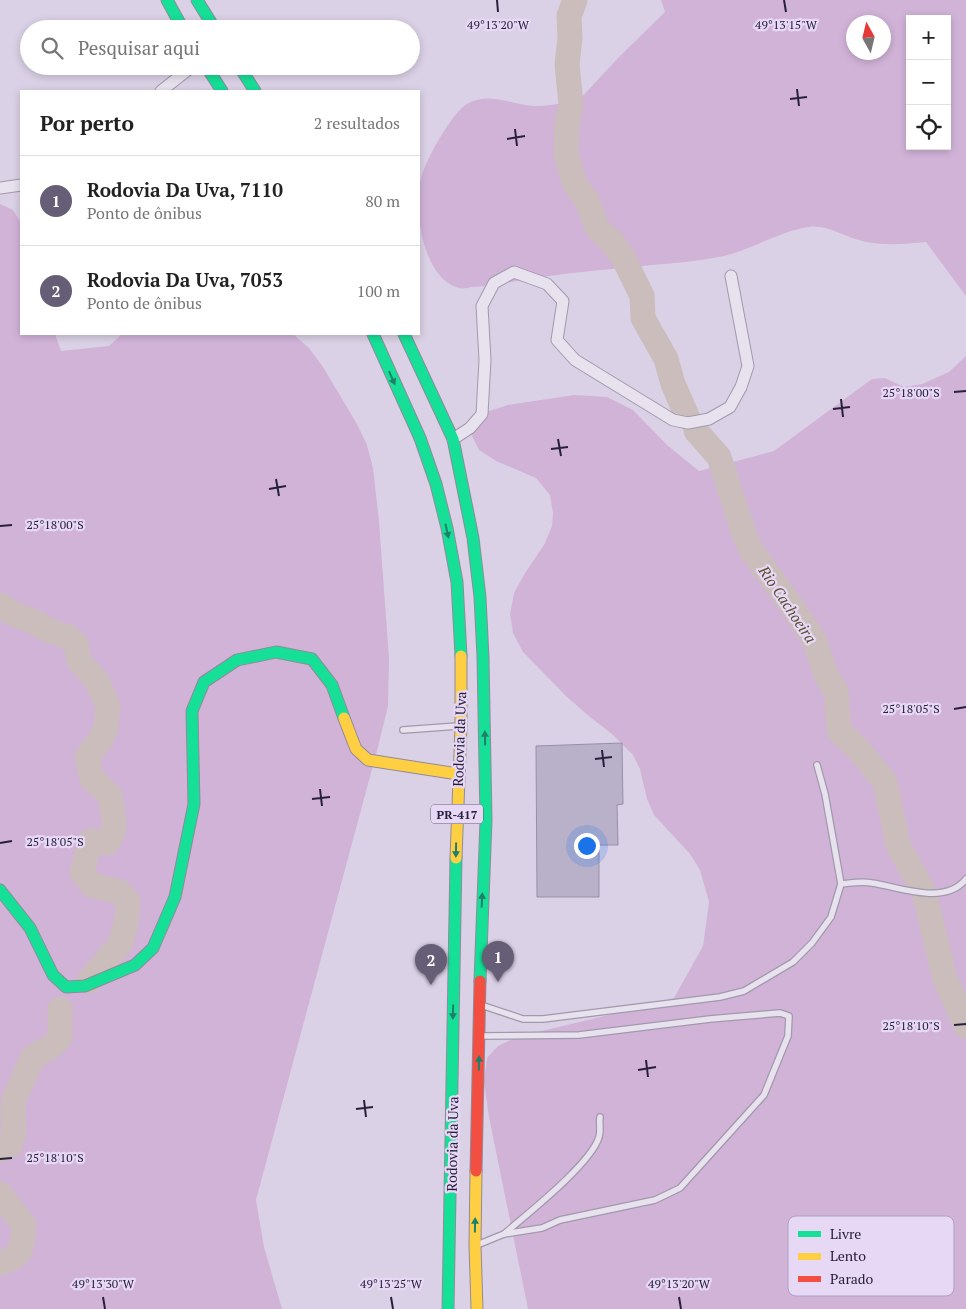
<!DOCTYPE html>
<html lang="pt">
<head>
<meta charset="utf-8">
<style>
  :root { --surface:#fff; --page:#f6f6f6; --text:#222; --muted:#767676; --line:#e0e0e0; --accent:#665e77 }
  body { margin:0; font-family:"PT Serif",serif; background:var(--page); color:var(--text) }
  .controls { position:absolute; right:15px; top:15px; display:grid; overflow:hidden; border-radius:0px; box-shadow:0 2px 8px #0003 }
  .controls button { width:45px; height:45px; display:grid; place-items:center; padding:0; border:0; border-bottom:1px solid var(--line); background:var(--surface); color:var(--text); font:25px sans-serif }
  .compass { position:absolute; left:846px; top:15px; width:45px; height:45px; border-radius:50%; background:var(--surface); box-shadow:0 2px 8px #0003; rotate:352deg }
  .you { position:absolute; left:586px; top:845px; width:18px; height:18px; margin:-12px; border:4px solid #fff; border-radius:50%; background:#1a73e8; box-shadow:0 0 0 8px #1a73e833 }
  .badge { display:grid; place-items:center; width:32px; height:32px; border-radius:50%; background:var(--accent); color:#fff; font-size:16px; font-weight:700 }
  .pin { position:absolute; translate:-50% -41px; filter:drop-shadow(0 1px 2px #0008) }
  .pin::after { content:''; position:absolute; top:26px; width:18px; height:15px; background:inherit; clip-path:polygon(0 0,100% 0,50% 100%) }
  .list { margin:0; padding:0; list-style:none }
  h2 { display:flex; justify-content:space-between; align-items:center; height:65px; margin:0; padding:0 20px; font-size:21px }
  h2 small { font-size:16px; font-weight:400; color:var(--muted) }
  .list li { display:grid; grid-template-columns:32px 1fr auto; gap:15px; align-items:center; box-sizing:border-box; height:90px; padding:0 20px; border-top:1px solid var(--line) }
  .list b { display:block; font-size:19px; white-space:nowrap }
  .list p { margin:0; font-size:16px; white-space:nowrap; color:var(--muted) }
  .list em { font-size:16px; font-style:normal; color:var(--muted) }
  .icon { flex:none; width:28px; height:28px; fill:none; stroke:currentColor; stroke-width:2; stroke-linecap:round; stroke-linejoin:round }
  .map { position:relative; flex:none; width:966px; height:1309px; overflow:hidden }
  .search { position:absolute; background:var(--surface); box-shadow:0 2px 8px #0003; left:20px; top:20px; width:400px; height:55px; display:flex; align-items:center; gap:12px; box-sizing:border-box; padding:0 18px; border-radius:28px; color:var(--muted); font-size:19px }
  .panel { position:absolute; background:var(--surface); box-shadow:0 2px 8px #0003; left:20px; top:90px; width:400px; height:245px; border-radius:0px }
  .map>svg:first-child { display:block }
  .green { fill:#d1b3d8; fill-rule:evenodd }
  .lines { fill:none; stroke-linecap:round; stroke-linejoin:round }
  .river { stroke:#cabdbb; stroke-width:25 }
  .building { fill:#b9b1ca; stroke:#9690a7 }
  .lane-casing { stroke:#a199ac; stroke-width:8 }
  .street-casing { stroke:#a199ac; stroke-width:13 }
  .fast-casing { stroke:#908a9b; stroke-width:13 }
  .slow-casing { stroke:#908a9b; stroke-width:13 }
  .jam-casing { stroke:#908a9b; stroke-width:13 }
  .lane { stroke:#e8e2ee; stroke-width:5.5 }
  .street { stroke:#e8e2ee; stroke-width:11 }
  .fast { stroke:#16e098; stroke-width:11 }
  .slow { stroke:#ffcf43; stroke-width:11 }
  .jam { stroke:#f24e42; stroke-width:11 }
  .oneway { fill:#1e806a }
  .ticks { fill:none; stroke:#27203b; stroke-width:2 }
  .labels { text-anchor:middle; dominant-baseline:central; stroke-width:4.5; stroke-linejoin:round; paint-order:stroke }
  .shield { fill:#e7d8f6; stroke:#615773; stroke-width:1 }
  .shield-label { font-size:12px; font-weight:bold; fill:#27203b }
  .street-label { font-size:14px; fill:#27203b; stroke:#e7d8f6 }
  .water-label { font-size:15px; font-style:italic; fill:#5b4f30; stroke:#e7d8f6 }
  .key { fill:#e7d8f6; stroke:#ada1be; stroke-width:1 }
  .key-label { font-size:14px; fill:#27203b }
  .ticks-label { font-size:12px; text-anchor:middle; fill:#27203b; stroke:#e7d8f6; stroke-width:4.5; stroke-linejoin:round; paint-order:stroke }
</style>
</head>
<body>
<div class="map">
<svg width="966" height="1309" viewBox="0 0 966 1309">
  <rect width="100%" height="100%" fill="#dbd1e6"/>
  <g class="green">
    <path d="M661 0H966V296L926 242C905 244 884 246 862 241 844 237 827 224 808 227 779 232 752 249 724 256 700 261 676 263 652 265 613 269 574 272 535 278 514 281 493 286 471 287 468 288 463 289 459 288 422 279 412 205 422 175 427 158 450 117 464 106 487 89 513 106 538 106 551 106 565 102 578 101L619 57 665 12ZM910 19H947V146H910ZM854 22H884V52H854Z"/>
    <polygon points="0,204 13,210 21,223 21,334 55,334 61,351 109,346 122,334 293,334 309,348 323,367 357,424 367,445 373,468 379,521 389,658 388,706 378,747 256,1200 264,1247 282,1309 0,1309"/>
    <polygon points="966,356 966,1309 528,1309 489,1117 484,1082 487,1058 498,1046 517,1037 650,1005 674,998 703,946 709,902 700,870 690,854 654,815 647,799 640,769 633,755 612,734 590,717 567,697 523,652 513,633 510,614 514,593 525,573 544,545 552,526 553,513 550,495 536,478 496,461 479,450 471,434 473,423 486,412 508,405 574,395 607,397 633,410 667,445 699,471 774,451 872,379 885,378 904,387 922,384 949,372"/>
  </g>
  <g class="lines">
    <g class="river">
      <polyline points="575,0 569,16 570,38 567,64 571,104 567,123 566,153 572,175 576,186 588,202 597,228 613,243 625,261 642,296 643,318 666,359 673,384 688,418"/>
      <polyline points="696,431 719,457 744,534 751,550 793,608 814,640 826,675 836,691 839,731 860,751 885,782 898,845 924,892 945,979 966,1026"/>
      <polyline points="0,605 12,613 34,622 50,631 68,637 77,645 79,661 97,681 108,706 106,727 101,739 87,757 92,779 110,795 114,823 113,833 107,843 90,841 82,872 92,885 120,892 128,902 126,923 120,944 89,981"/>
      <polyline points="0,1150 10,1145 14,1132 13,1112 14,1099 33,1057 51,1047 60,1038 60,1009"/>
      <path d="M0 1194 24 1225C22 1247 24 1256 0 1263"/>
    </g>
  </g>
  <polygon class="building" points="622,743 623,804 617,805 618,845 599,845 599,897 537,897 536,746"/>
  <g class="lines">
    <defs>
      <g id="lane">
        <polyline points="403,730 458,726"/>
        <polyline points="817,765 825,794 841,884"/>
        <path d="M481 1005 523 1019H543L720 997 744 991 793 962 812 943 831 917 841 884C851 883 862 881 872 883 900 887 945 906 966 879"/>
        <path d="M504 1234C527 1214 591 1164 599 1137 601 1131 599 1123 600 1117"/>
        <polyline points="477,1245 504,1234 542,1228 560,1220 655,1200 680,1188 764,1095 788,1036 789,1016 780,1013 710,1019 579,1035 481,1036"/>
      </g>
      <g id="street">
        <polyline points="161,91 193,66"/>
        <polyline points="0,188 21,185"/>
        <polyline points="453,439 470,428 482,414 485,360 482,306 494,283 514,272 547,284 563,301 557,340 575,360 673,420 688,423 709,419 730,407 741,387 748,366 731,276"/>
      </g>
      <g id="fast">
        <polyline points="167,0 183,29"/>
        <polyline points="197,0 215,29"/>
        <polyline points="206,66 222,91"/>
        <polyline points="239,66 255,91"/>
        <polyline points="373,334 420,438 436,484 447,528 457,582 461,656"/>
        <polyline points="404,334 453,439 473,538 480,597 483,657 486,820 480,981"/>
        <polyline points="0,890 30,928 53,975 66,987 85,986 135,965 153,948 175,897 194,804 192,711 204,682 237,660 276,652 312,659 332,685 344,718"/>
        <polyline points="448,1309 456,858"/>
      </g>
      <g id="slow">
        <polyline points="344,718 356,749 368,760 458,774"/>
        <polyline points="456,858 461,726 461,656"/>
        <polyline points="476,1171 475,1245 477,1309"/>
      </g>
      <polyline id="jam" points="476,1171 480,981"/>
    </defs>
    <use href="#lane" class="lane-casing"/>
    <use href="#street" class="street-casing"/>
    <use href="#fast" class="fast-casing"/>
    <use href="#slow" class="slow-casing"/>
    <use href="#jam" class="jam-casing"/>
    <use href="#lane" class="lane"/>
    <use href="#street" class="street"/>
    <use href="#fast" class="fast"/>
    <use href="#slow" class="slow"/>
    <use href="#jam" class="jam"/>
  </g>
  <defs><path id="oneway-solid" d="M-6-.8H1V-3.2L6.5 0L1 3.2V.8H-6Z" transform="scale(1.25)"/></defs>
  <g class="oneway">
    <use href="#oneway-solid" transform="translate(392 378) rotate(66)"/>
    <use href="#oneway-solid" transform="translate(447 531) rotate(78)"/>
    <use href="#oneway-solid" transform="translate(485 738) rotate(-91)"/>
    <use href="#oneway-solid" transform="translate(456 850) rotate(91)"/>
    <use href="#oneway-solid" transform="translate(482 900) rotate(-87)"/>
    <use href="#oneway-solid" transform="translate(453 1012) rotate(91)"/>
    <use href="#oneway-solid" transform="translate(479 1063) rotate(-89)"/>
    <use href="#oneway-solid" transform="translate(475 1225) rotate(-89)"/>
  </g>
  <path class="ticks" d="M497 0 498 12M784 0 786 12M797 89 799 106M790 99 807 97M515 129 517 146M507 139 525 136M954 392 966 391M841 399 843 417M833 409 850 407M558 439 561 456M551 449 568 447M276 479 279 496M269 489 286 486M0 526 12 525M954 709 966 707M602 750 604 767M595 759 612 757M320 789 322 806M312 799 330 797M0 843 12 841M954 1025 966 1024M646 1060 648 1077M638 1070 656 1067M364 1100 366 1117M356 1109 373 1107M0 1159 12 1158M103 1297 105 1309M391 1297 393 1309M679 1297 681 1309"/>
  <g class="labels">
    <rect class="shield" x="431" y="804.5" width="52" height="19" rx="4"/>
    <g class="shield-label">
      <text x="457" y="814">PR-417</text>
    </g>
    <g class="street-label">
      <text transform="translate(459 739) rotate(-88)">Rodovia da Uva</text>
      <text transform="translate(452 1144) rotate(-89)">Rodovia da Uva</text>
    </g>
    <g class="water-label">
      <text transform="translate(788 604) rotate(56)">Rio Cachoeira</text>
    </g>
  </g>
  <rect x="788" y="1216" width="166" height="80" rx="8" class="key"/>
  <rect x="798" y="1231" width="23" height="6" fill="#16e098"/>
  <rect x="798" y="1253" width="23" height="7" fill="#ffcf43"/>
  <rect x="798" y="1276" width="23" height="6" fill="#f24e42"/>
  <g class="key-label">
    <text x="830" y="1239">Livre</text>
    <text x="830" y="1261">Lento</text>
    <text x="830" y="1284">Parado</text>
  </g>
  <g class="ticks-label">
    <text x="498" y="29">49°13'20"W</text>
    <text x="786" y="29">49°13'15"W</text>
    <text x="911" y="397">25°18'00"S</text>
    <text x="55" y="529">25°18'00"S</text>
    <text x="911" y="713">25°18'05"S</text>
    <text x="55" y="846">25°18'05"S</text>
    <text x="911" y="1030">25°18'10"S</text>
    <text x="55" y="1162">25°18'10"S</text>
    <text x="103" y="1288">49°13'30"W</text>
    <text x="391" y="1288">49°13'25"W</text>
    <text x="679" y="1288">49°13'20"W</text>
  </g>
</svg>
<div class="controls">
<button>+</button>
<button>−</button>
<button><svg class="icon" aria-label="locate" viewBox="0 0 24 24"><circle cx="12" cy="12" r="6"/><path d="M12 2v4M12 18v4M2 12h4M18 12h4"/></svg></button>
</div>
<svg class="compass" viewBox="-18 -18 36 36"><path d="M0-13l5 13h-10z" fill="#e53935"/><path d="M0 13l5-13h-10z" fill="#767676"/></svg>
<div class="you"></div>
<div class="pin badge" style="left:498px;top:982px">1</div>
<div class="pin badge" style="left:431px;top:985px">2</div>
<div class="search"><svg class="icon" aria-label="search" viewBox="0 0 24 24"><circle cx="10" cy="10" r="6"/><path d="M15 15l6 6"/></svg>Pesquisar aqui</div>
<section class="panel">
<h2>Por perto<small>2 resultados</small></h2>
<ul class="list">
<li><span class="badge">1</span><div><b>Rodovia Da Uva, 7110</b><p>Ponto de ônibus</p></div><em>80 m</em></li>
<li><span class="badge">2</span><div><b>Rodovia Da Uva, 7053</b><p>Ponto de ônibus</p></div><em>100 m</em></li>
</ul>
</section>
</div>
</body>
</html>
